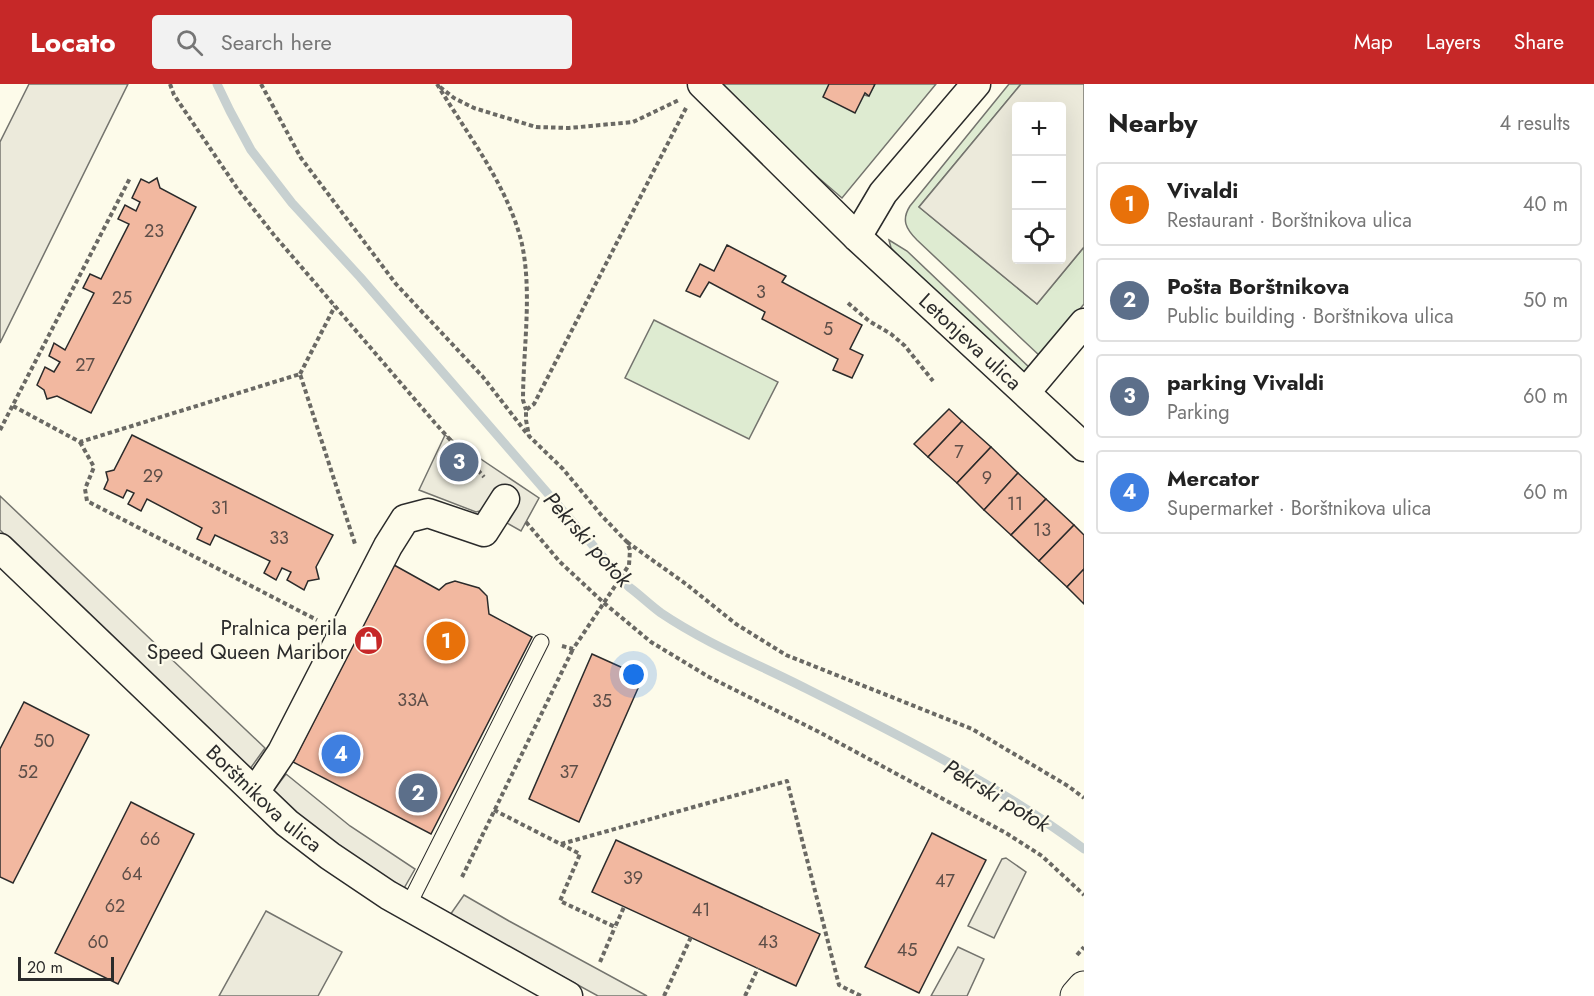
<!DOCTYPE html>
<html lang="en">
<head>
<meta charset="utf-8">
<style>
  :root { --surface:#fff; --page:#f2f2f2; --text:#222; --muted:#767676; --line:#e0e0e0; --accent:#c62828 }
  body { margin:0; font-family:Jost,sans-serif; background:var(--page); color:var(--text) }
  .controls { position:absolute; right:18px; top:18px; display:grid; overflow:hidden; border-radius:6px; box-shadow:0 6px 24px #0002 }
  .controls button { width:54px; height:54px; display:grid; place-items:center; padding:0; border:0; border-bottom:2px solid var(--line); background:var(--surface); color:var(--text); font:30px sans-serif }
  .scale { position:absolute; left:18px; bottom:15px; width:96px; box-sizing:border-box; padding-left:6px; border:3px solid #2b2b2b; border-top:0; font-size:16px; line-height:21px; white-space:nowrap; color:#2b2b2b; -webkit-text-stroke:4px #fdfbea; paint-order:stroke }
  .you { position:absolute; left:634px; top:591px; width:21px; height:21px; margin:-15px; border:4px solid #fff; border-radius:50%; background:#1a73e8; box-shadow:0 0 0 9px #1a73e833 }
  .badge { display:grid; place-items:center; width:39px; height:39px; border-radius:50%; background:var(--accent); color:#fff; font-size:20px; font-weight:700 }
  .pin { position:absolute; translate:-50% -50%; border:3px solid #fff; box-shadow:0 2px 6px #0006 }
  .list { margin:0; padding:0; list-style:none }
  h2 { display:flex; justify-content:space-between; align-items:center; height:78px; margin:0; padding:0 24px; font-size:26px }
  h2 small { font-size:20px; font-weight:400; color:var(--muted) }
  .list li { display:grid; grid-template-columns:39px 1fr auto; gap:18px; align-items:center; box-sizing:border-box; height:84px; margin:0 12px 12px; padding:0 12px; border:2px solid var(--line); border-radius:6px }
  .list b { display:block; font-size:22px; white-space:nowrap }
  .list p { margin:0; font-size:20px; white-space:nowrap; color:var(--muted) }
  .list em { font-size:20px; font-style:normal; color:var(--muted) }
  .icon { flex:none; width:33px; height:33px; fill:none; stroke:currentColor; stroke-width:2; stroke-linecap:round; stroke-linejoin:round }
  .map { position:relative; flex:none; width:1084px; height:912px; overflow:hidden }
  header { display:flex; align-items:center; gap:36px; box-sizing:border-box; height:84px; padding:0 30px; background:var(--accent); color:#fff }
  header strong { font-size:28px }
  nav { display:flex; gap:33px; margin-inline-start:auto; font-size:21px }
  .search { width:420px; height:54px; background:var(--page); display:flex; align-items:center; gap:15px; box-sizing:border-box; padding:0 21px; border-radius:6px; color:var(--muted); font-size:22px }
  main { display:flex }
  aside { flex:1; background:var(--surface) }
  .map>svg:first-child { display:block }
  .green { fill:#deebd1; stroke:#74746e; stroke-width:1.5 }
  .parking { fill:#eceadb; stroke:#74746e; stroke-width:1.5; fill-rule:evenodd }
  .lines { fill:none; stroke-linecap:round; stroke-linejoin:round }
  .stream { stroke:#c7d0d0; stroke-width:9 }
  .building { fill:#f2b8a0; stroke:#2b2b2b; stroke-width:1.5 }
  .lane-casing { stroke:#2b2b2b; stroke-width:17 }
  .street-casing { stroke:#2b2b2b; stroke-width:31 }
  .secondary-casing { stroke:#2b2b2b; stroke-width:35 }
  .path { stroke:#6a6964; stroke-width:4; stroke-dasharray:4.5 3; stroke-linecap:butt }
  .lane { stroke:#fdfbea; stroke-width:15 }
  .street { stroke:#fdfbea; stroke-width:28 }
  .secondary { stroke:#fdfbea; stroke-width:33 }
  .labels { text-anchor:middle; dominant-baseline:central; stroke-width:4.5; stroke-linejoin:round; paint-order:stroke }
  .number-label { font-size:18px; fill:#5d4e48 }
  .street-label { font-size:21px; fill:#2b2b2b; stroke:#fdfbea }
  .poi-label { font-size:21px; fill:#2b2b2b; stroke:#fdfbea; text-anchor:end }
  .water-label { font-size:22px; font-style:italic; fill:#2b2b2b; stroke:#fdfbea }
</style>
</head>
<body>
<header>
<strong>Locato</strong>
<div class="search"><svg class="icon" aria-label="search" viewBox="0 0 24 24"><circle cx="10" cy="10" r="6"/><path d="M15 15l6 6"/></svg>Search here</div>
<nav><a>Map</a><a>Layers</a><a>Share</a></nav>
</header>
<main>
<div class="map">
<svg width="1084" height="912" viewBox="0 0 1084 912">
  <rect width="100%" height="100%" fill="#fdfbea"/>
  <g class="green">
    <polygon points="718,0 829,0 868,12 875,0 936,0 842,114 715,5"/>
    <path d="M1009 0H1021L919 123 1037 220 1084 163V220L1041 273 917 156C906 145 901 136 910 122Z"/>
    <polygon points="889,156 907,167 1031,285 1022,289 901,175 891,164"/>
    <polygon points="654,236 778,298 749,355 625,294"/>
  </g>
  <g class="parking">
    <polygon points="29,0 128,0 0,259 0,58"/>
    <path d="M1021 0H1084V163L1037 220 919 123ZM1017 22H1062V176H1017Z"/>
    <polygon points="445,351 539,414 521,447 484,426 476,428 419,406"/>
    <polygon points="0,412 265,664 247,689 0,446"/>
    <polygon points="286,690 350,742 415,785 403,806 345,771 270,711"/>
    <polygon points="1006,774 1026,788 994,854 968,842 1002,775"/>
    <polygon points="464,811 509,837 647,912 598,912 450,831"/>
    <polygon points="266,827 342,868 318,912 219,912"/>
    <polygon points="958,863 984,875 967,912 931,912"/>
  </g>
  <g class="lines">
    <path class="stream" d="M217 0 230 27 251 66 292 119 360 193 629 503C640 511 650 521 661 529 707 560 758 580 807 605 903 653 998 701 1084 765"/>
  </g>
  <g class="building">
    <polygon points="829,0 875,0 869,12 865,9 855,29 823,13"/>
    <polygon points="157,94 160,104 196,123 91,329 57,312 47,315 44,306 37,301 45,283 54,288 60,278 49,272 54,259 65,266 94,209 83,204 90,190 101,195 129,140 118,135 125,121 136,127 140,118 132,114 141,95 149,99"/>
    <polygon points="727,161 786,192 782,198 862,241 850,265 863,271 852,294 833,286 838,275 762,235 765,228 709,198 700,213 686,207 700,180 714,187"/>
    <polygon points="949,325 962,337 928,373 914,360"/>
    <polygon points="962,337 991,363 957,399 928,373"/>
    <polygon points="132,351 333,451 316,483 319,495 308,497 304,506 287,496 291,488 282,484 276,496 264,489 270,477 215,451 210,461 197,455 202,444 147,415 141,427 128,420 134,409 127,406 123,414 104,405 108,396 106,388 114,386"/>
    <polygon points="991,363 1018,389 984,426 957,399"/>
    <polygon points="1018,389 1046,415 1011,451 984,426"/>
    <polygon points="1046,415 1074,441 1039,477 1011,451"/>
    <polygon points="1074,441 1084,451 1084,485 1067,503 1039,477"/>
    <polygon points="394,481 439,506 446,500 455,497 479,504 487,512 489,530 532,553 431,750 293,678"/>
    <polygon points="1084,485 1084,520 1067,503"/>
    <polygon points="592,570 643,593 579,738 529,715"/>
    <polygon points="24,618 89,651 13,799 0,793 0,665"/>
    <polygon points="131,718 194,750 118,900 55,869"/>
    <polygon points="932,749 986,776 919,909 865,883"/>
    <polygon points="616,756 820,850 796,902 592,808"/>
  </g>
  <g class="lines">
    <defs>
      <polyline id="lane" points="408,822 541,558"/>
      <g id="street">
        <path id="s1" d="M702 0 857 153 1084 363"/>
        <polyline points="857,153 883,109 976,0"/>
        <polyline points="1026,308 1084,239"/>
        <path id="s2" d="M0 464 287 739 330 772 388 811 568 912"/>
        <polyline points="255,708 282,668 388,462 405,435 428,429 484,448 505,415"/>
      </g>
      <polyline id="secondary" points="1077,912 1084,904"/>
    </defs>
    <use href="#lane" class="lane-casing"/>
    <use href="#street" class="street-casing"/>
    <use href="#secondary" class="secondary-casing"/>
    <g class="path">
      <polyline points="170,0 174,11 237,104 274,151 435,339 484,393"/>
      <polyline points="261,0 301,74 396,200 483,293 528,351"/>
      <path d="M437 0C467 50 506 99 521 156 533 206 523 265 523 316L526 326"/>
      <polyline points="440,3 454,14 474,24 536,43 569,44 633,38 679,16"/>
      <polyline points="848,219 869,237 891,250 905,262 933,297"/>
      <polyline points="300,290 335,222"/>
      <polyline points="13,322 80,358 300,290 355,460"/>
      <polyline points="0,346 130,94"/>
      <polyline points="80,358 94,383 85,405 87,417 317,536"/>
      <polyline points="526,438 560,478 604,519 651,558 709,593 819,648 1006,749 1042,772 1084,811"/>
      <polyline points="627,458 686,500 736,540 786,571 972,645 1068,702 1084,714"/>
      <polyline points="562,562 573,565 629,481 630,466 627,458 602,432 563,385 529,352 526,336 526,326 534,320 686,24"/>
      <polyline points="494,726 580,770 560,817 615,843 624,823"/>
      <polyline points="561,760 787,697 839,901 861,912"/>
      <polyline points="462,793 573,565"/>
      <polyline points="1077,871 1084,863"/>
      <polyline points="600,878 615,843"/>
      <polyline points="664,912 691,853"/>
      <polyline points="745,912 758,884"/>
    </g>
    <use href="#lane" class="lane"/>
    <use href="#street" class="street"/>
    <use href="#secondary" class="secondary"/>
  </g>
  <defs>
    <symbol id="shop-disc" viewBox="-11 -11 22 22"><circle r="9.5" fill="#c62828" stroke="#fdfbea"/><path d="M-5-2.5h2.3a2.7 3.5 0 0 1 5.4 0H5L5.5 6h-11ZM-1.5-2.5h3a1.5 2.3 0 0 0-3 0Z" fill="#fff"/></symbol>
  </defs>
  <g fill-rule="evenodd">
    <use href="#shop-disc" x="352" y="540" width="33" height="33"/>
  </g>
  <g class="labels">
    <g class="number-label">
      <text x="154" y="147">23</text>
      <text x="761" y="208">3</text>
      <text x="122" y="214">25</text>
      <text x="828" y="245">5</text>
      <text x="85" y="281">27</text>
      <text x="959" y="368">7</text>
      <text x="153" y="392">29</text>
      <text x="987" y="394">9</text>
      <text x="1015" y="420">11</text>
      <text x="220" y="424">31</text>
      <text x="1042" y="446">13</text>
      <text x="279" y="454">33</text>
      <text x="413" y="616">33A</text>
      <text x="602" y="617">35</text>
      <text x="44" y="657">50</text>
      <text x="28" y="688">52</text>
      <text x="569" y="688">37</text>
      <text x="150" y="755">66</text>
      <text x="132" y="790">64</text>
      <text x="633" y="794">39</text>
      <text x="945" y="797">47</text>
      <text x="115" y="822">62</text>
      <text x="701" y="826">41</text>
      <text x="98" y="858">60</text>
      <text x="768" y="858">43</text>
      <text x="907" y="866">45</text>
    </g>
    <g class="street-label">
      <text stroke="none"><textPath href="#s1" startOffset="372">Letonjeva ulica</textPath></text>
      <text stroke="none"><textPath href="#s2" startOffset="364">Borštnikova ulica</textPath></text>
    </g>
    <g class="poi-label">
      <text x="347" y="544">Pralnica perila<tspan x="347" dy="24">Speed Queen Maribor</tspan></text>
    </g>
    <g class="water-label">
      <text transform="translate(588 455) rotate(48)">Pekrski potok</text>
      <text transform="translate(997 711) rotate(31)">Pekrski potok</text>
    </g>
  </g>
</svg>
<div class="controls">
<button>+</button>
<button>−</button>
<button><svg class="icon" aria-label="locate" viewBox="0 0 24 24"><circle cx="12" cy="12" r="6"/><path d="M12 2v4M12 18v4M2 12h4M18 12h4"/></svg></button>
</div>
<div class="scale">20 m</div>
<div class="you"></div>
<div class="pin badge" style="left:446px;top:557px;background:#e8710a">1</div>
<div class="pin badge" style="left:418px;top:709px;background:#5c6f8a">2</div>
<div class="pin badge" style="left:459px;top:378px;background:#5c6f8a">3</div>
<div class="pin badge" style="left:341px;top:670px;background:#3f7fe0">4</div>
</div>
<aside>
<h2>Nearby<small>4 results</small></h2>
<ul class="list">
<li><span class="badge" style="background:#e8710a">1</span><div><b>Vivaldi</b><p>Restaurant · Borštnikova ulica</p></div><em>40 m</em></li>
<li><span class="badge" style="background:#5c6f8a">2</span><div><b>Pošta Borštnikova</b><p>Public building · Borštnikova ulica</p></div><em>50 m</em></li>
<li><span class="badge" style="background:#5c6f8a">3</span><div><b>parking Vivaldi</b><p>Parking</p></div><em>60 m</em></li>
<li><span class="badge" style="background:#3f7fe0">4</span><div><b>Mercator</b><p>Supermarket · Borštnikova ulica</p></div><em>60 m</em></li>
</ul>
</aside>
</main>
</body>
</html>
